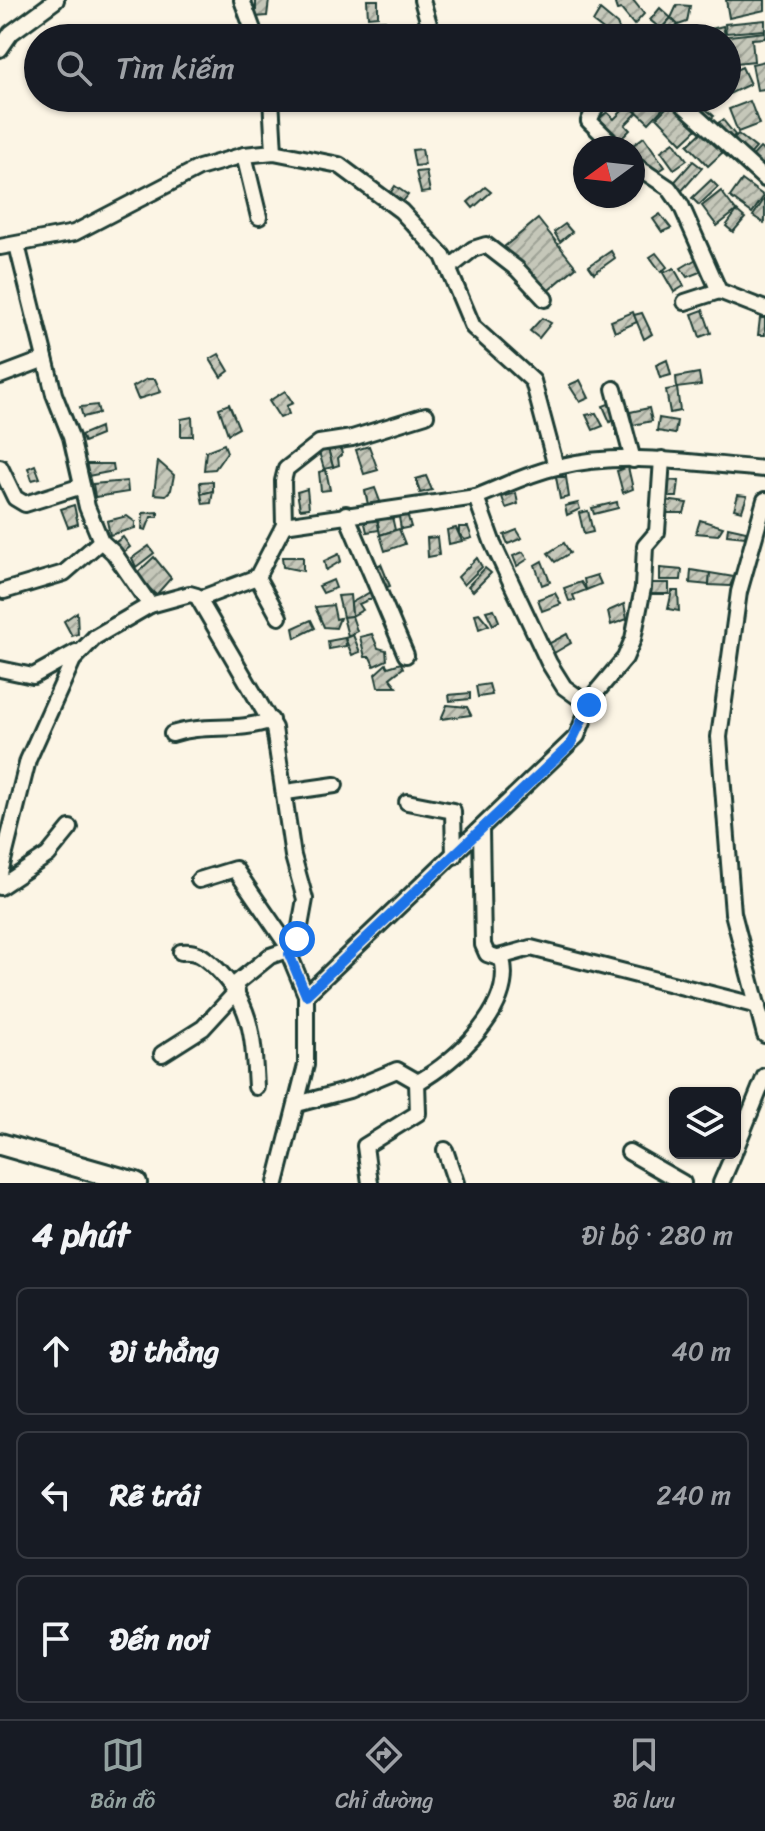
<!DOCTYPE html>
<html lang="vi">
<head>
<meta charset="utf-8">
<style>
  :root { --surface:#171b24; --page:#242831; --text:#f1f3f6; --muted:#9ea1a6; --line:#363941; --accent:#92a19f }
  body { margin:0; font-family:Sriracha,sans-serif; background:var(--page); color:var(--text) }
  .controls { position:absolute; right:24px; bottom:24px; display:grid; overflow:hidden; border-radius:12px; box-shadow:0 2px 6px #0004 }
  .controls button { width:72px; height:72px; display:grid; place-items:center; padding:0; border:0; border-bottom:2px solid var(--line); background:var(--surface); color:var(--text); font:40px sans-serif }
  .compass { position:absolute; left:573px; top:136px; width:72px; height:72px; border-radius:50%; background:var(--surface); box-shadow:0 2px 6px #0004; rotate:255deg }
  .stop { position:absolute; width:24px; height:24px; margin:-18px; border:6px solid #1a73e8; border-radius:50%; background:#fff }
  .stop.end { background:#1a73e8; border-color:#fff; box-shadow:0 2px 8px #0008 }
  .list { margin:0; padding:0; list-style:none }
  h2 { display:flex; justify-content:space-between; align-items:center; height:104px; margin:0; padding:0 32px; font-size:34px }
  h2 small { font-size:26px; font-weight:400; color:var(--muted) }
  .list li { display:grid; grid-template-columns:52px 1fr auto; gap:24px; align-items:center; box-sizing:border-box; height:128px; margin:0 16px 16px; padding:0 16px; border:2px solid var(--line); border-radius:12px }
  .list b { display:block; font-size:30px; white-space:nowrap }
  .list em { font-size:26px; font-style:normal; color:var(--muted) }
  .icon { flex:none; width:44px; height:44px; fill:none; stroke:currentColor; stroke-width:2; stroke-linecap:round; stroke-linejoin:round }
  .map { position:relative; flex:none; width:765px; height:1183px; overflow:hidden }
  .search { position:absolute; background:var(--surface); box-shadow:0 2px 6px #0004; left:24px; right:24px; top:24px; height:88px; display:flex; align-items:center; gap:20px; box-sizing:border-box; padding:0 28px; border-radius:44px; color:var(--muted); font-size:30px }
  .sheet { height:536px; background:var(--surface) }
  nav { display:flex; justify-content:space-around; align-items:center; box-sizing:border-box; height:112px; border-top:2px solid var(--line); background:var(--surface); font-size:22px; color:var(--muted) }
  nav a { display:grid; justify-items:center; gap:4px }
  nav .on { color:var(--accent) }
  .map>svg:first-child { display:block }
  .building { fill:url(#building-hatch); stroke:#1f3d34; stroke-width:2 }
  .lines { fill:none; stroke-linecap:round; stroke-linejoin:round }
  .minor-casing { stroke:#1f3d34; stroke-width:20 }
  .secondary-casing { stroke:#1f3d34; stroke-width:26 }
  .minor { stroke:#fcf5e5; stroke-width:14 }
  .secondary { stroke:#fcf5e5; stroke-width:20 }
  .route { stroke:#1a73e8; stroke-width:10 }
</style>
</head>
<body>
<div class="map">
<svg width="765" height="1183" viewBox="0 0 765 1183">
  <defs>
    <pattern id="building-hatch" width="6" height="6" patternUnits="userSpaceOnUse" patternTransform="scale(2)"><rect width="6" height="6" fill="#c5c7b9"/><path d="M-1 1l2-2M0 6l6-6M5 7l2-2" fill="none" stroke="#9fa397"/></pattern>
  </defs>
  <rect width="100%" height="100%" fill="#fcf5e5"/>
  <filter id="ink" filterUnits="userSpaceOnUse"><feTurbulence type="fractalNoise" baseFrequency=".0125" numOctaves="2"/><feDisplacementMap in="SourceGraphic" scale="16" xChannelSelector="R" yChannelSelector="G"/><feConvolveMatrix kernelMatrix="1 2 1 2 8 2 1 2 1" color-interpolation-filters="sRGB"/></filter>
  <g filter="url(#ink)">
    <g class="building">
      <polygon points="256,0 269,0 267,16 256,17"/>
      <polygon points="367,0 378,0 378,16 368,17"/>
      <polygon points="619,0 633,0 644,14 634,25 621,9 617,10 615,4"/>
      <polygon points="726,0 765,0 765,10 729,18"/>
      <polygon points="677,5 690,6 687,22 678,25 671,18"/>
      <polygon points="660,8 671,18 661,29 650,20"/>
      <polygon points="600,10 617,24 623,38 614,38 593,22"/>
      <polygon points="671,18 678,25 664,37 661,29"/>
      <polygon points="385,20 386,27 366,29 364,21"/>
      <polygon points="765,20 765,30 726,33 725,24"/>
      <polygon points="326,25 330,38 319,38 316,29"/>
      <polygon points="723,26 725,35 713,38 711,29"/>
      <polygon points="765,32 765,38 752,39 754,61 727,64 727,38 719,37"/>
      <polygon points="765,61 765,89 757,90 752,64"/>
      <polygon points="742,67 750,84 727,95 727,74"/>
      <polygon points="641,98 658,98 666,105 649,123 632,107"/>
      <polygon points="693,98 714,116 706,123 687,104"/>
      <polygon points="673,101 698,128 682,143 657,117"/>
      <polygon points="750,101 759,124 738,132 729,109"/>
      <polygon points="628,105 637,113 625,125 630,130 620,140 599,119 607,112 614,119"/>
      <polygon points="723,120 735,135 731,139 718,123"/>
      <polygon points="704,130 723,152 708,166 688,145"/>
      <polygon points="738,134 756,148 749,156 731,141"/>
      <polygon points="644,137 665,167 653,175 633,145"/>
      <polygon points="674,142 687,160 674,169 661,151"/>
      <polygon points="760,148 765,152 765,162 760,167 750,159"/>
      <polygon points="422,149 425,165 415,166 412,150"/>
      <polygon points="693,161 702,168 679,194 671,186"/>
      <polygon points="426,171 430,192 421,193 416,172"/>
      <polygon points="711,180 718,187 699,205 692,198"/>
      <polygon points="742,180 764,196 752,213 730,197"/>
      <polygon points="395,186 408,195 400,205 389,195"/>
      <polygon points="485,187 491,192 473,208 468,202"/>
      <polygon points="721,191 736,211 717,226 702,206"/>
      <polygon points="765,198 765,222 764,223 753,216"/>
      <polygon points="737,211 745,218 733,232 726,226"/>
      <polygon points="660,214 671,228 662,232 653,219"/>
      <polygon points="538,219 576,267 543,295 504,247"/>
      <polygon points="565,224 572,232 560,242 554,232"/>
      <polygon points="611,251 615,258 594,273 589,266"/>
      <polygon points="656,253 667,267 661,272 650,257"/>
      <polygon points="698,258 705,270 687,277 681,268"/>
      <polygon points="674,268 684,286 674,292 663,273"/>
      <polygon points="703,310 711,333 700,337 692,314"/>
      <polygon points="633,312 637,322 615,332 611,321"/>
      <polygon points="642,313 652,334 644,339 634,315"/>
      <polygon points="542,318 551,323 539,338 530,331"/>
      <polygon points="760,318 765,318 765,335 758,335"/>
      <polygon points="219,354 229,371 221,377 210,359"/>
      <polygon points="667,360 671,375 660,378 656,365"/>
      <polygon points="699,373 701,385 677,388 676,377"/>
      <polygon points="147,379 155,379 161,392 138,399 133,387"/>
      <polygon points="580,380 589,398 580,402 569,385"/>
      <polygon points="677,388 680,411 670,413 666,390"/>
      <polygon points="285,391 293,403 286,406 289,414 280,418 269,401"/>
      <polygon points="611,403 617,418 610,422 603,406"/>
      <polygon points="229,404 239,428 228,434 219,408"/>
      <polygon points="97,405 99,413 83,417 80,407"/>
      <polygon points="649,408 652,421 633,425 630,412"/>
      <polygon points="596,413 603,426 593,430 586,415"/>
      <polygon points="192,417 193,436 181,436 181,419"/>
      <polygon points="659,418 677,421 675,434 657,431"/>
      <polygon points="100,427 101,435 84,442 81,435"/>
      <polygon points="339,442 342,454 338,458 339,465 333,467 328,449"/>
      <polygon points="224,444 227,452 215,469 204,470 206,451"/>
      <polygon points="369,446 378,470 364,474 356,450"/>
      <polygon points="328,449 333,467 324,469 319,452"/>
      <polygon points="158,461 174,475 171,490 166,495 154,494"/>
      <polygon points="86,464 113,464 114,471 88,476"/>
      <polygon points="35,465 40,478 32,480 28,468"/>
      <polygon points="628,467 633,489 623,493 617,471"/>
      <polygon points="326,470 330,490 321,491 319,472"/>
      <polygon points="426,476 432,490 420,493 416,479"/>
      <polygon points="556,477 566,477 569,497 560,499"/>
      <polygon points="666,480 679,481 677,497 668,497"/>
      <polygon points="127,481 128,492 95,497 93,484"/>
      <polygon points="213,481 213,491 201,494 200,482"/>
      <polygon points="375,488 381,504 369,509 365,491"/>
      <polygon points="307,489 309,508 300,509 297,492"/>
      <polygon points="213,491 211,503 203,504 201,494"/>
      <polygon points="516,493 518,504 506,508 502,497"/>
      <polygon points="738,495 747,496 742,511 734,509"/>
      <polygon points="665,500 687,503 684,513 664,513"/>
      <polygon points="617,502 618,508 594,514 592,508"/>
      <polygon points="578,503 580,509 567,515 565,506"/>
      <polygon points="74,505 78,524 68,527 61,509"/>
      <polygon points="406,510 411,527 401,529 398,511"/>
      <polygon points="588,511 593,532 584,534 579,513"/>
      <polygon points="158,512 158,517 151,517 146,530 142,529 143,513"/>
      <polygon points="391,512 395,530 380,535 377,518"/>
      <polygon points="376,513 379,530 367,532 363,515"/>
      <polygon points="127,516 135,522 135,528 110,535 107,521"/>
      <polygon points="700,520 723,527 718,535 696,533"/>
      <polygon points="459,527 468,527 472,538 465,540 459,534"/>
      <polygon points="728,527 746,531 745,537 727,535"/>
      <polygon points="456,528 462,541 449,544 447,530"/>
      <polygon points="399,529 405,544 385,551 380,535"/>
      <polygon points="517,530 522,538 508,544 504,535"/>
      <polygon points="123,537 130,547 121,554 113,544"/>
      <polygon points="437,537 439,555 428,557 427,538"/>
      <polygon points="564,543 570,553 555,562 548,553"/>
      <polygon points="149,546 154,553 136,567 132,558"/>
      <polygon points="523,552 528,559 517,566 513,556"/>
      <polygon points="339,554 341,561 326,570 324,561"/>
      <polygon points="154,557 171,578 156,595 136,574"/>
      <polygon points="282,557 303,557 303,571 283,567"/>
      <polygon points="477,558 482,567 464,585 458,577"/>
      <polygon points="542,561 550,582 542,585 535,565"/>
      <polygon points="381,564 390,586 380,590 371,569"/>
      <polygon points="485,568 491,573 473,591 468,586"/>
      <polygon points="660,568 682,570 681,580 660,580"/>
      <polygon points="691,570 710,573 709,585 690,583"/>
      <polygon points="710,573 734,577 730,586 709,585"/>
      <polygon points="597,575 601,584 586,590 584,579"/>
      <polygon points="333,580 336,588 323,593 319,586"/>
      <polygon points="581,582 586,590 573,595 575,600 569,601 564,588"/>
      <rect x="651" y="583" width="18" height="11"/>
      <polygon points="372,591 375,597 359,604 363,610 352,616 351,603"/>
      <polygon points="672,591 678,591 679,611 668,609"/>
      <polygon points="555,593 561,604 542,611 538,599"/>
      <polygon points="350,595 352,616 343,617 338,596"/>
      <polygon points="624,604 627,619 611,625 608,611"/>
      <polygon points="333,605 336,619 340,618 336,628 324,627 315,607"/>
      <polygon points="494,609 499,621 493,625 486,611"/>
      <polygon points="77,612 78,634 72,636 64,621"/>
      <polygon points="479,613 489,625 479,629 475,614"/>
      <polygon points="352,616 357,631 348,636 343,617"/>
      <polygon points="311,620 315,628 295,638 293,628"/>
      <polygon points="372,634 378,648 386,650 387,660 374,666 370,657 365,657 360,637"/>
      <polygon points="567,634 571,643 554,653 548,644"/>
      <polygon points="353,635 360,652 352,655 345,638"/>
      <polygon points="345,638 346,646 329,649 328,641"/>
      <polygon points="401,663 403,668 390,678 397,687 378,687 375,674 386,664 388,667"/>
      <polygon points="489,684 492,695 478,697 476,686"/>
      <polygon points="470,693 470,699 450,701 449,695"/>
      <polygon points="447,705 467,707 471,715 441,719"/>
    </g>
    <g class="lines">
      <defs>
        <g id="minor">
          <polyline points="242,0 256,38"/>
          <polyline points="422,0 433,38"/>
          <polyline points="0,49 11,33 56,0"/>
          <polyline points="271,98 274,152"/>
          <polyline points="586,98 595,108 589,121 617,148"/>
          <polyline points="676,98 765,179"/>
          <polyline points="244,155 259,217"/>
          <polyline points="633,164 669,188 681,205 719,291 765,309"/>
          <polyline points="17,245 54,394 71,437 87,507 101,541 114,553 150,605"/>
          <polyline points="0,247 74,233 199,168 244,155 274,152 339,165 401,211 443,256 473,327 533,381 556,467"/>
          <polyline points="449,268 473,249 486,245 517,269 545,299"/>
          <polyline points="685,302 719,291"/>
          <polyline points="0,376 45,359"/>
          <polyline points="614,389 633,460"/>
          <polyline points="0,467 15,498 25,504 82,486"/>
          <path d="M476 497C502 487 529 473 557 467 625 450 697 464 765 469"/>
          <polyline points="765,500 739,592 719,737 733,913 765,1035"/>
          <polyline points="346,514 406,655"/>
          <polyline points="284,525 476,497 493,544 549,663 564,687 589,705"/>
          <polyline points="257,577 279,617"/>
          <polyline points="4,591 64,573 101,541"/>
          <polyline points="199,599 257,577 284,525 283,481 286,469 319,443 352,438 426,415"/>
          <polyline points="0,669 33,676 76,652"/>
          <path d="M172 734C205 723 238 733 271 720"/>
          <polyline points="286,792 335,785"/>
          <polyline points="407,802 453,811 454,856"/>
          <polyline points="0,873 28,760 73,660 95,637 150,605 190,594 197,596 274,728 293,856 305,899 299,932 289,954 306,995 306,1065 276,1183"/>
          <polyline points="199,880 235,869 290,949 270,956 234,985"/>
          <polyline points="0,887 48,855 70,828"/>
          <path d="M181 952C196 950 203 956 214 966 253 1004 253 1036 256 1087"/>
          <polyline points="499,957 531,948 758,1006"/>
          <polyline points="306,995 577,736 593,696 625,658 633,639 643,588 645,546 657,532 662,459"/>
          <polyline points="162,1054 203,1028 237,991"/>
          <path d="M297 1104 349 1090 397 1070 418 1082C456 1061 515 1007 502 959L487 954 483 945 481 829"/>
          <polyline points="445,1150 456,1183"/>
          <polyline points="735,1150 765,1076"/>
          <polyline points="629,1152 683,1183"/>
          <polyline points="370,1183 365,1146 418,1113 417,1082"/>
          <polyline points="721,1183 734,1153"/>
        </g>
        <polyline id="secondary" points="0,1144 136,1183"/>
      </defs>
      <use href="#minor" class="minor-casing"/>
      <use href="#secondary" class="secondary-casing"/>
      <use href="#minor" class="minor"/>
      <use href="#secondary" class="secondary"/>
    </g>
  </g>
  <g class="lines" filter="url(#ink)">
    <polyline class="route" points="297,939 289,954 306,995 570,745 589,705"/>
  </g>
</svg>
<div class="controls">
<button><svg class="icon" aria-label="layers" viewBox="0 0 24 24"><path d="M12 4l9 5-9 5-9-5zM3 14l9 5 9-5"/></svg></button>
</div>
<svg class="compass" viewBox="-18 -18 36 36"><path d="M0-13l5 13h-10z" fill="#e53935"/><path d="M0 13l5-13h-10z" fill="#9ea1a6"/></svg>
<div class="stop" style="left:297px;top:939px"></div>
<div class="stop end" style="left:589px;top:705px"></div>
<div class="search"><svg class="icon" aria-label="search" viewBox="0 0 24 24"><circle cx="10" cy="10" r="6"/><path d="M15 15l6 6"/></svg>Tìm kiếm</div>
</div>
<section class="sheet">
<h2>4 phút<small>Đi bộ · 280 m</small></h2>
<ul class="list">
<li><svg class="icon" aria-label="ahead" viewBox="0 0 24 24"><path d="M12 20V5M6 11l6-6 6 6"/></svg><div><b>Đi thẳng</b></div><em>40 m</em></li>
<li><svg class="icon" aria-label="left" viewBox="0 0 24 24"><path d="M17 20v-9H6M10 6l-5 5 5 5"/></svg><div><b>Rẽ trái</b></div><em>240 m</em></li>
<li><svg class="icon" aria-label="arrive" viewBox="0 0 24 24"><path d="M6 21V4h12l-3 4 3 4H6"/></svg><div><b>Đến nơi</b></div></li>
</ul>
</section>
<nav>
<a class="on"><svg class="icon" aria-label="map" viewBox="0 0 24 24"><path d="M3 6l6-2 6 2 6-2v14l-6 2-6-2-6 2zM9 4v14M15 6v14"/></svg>Bản đồ</a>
<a><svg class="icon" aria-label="directions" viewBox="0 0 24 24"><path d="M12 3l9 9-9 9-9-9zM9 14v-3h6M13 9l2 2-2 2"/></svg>Chỉ đường</a>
<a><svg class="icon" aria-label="saved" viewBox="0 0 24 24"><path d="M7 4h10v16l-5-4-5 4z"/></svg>Đã lưu</a>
</nav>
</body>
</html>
